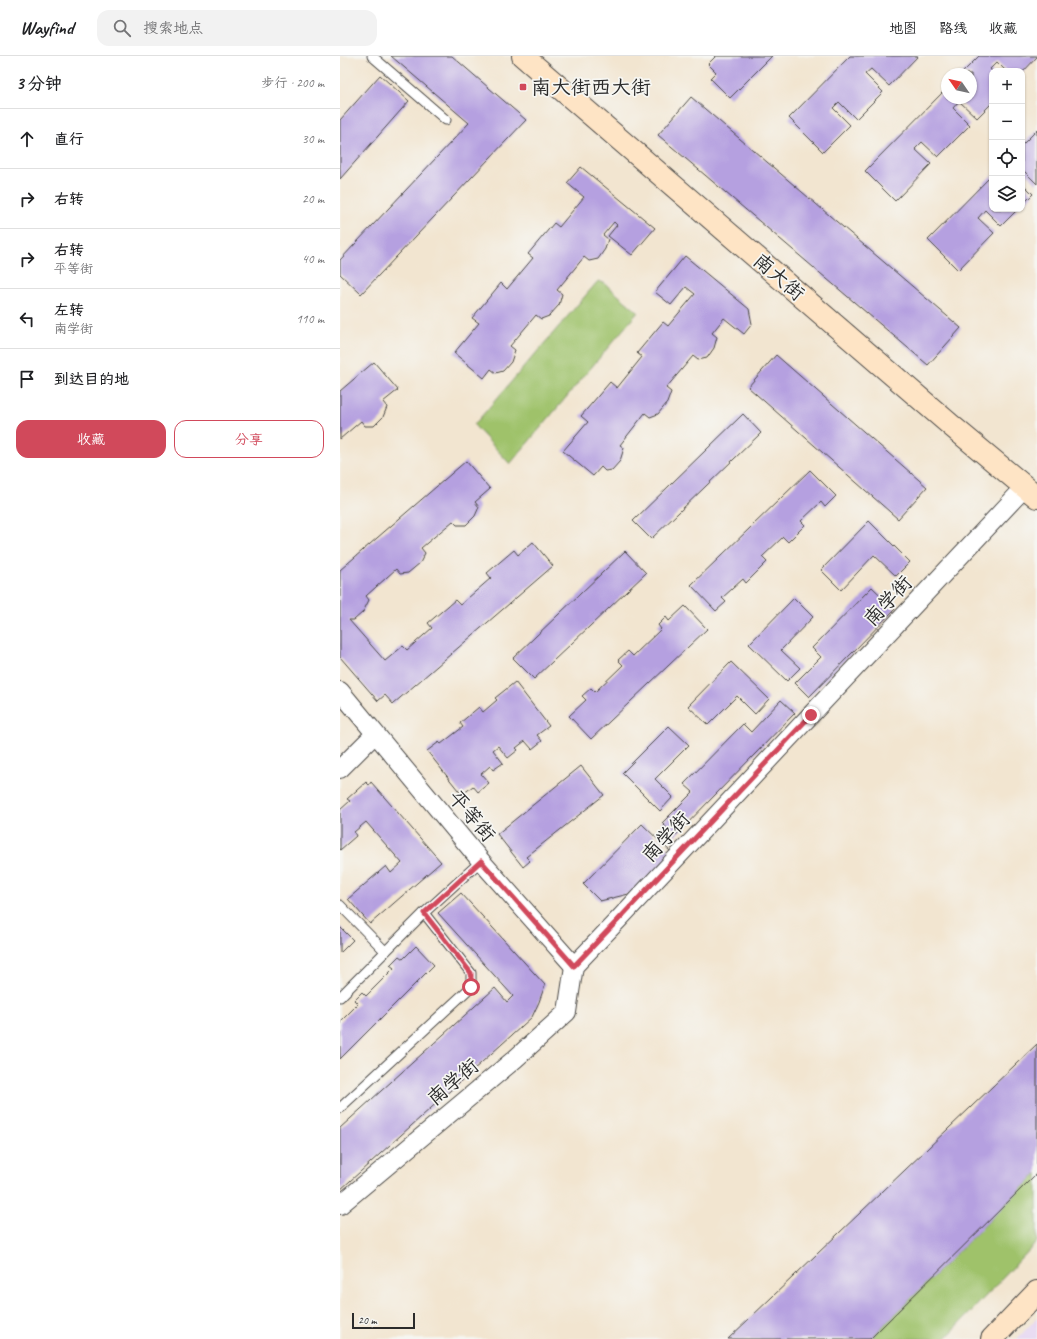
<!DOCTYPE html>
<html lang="zh">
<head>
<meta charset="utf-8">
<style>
  :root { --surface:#fff; --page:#f2f2f2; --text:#202124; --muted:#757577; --line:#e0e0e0; --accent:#d1495b }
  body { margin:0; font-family:Caveat,"LXGW WenKai TC",sans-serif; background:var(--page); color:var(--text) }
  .controls { position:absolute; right:12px; top:12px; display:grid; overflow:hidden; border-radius:8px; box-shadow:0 1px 3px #0004 }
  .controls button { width:36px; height:36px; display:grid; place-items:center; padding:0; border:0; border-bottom:1px solid var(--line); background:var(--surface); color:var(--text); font:20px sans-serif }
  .compass { position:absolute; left:601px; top:12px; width:36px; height:36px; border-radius:50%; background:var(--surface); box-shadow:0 1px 3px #0004; rotate:304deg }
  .scale { position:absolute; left:12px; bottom:10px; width:63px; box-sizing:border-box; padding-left:4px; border:2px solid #2b2b2b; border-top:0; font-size:11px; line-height:14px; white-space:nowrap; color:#2b2b2b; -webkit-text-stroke:3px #f6f6f2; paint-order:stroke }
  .stop { position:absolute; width:12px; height:12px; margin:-9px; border:3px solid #d1495b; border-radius:50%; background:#fff }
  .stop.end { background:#d1495b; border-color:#fff; box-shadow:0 1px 4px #0008 }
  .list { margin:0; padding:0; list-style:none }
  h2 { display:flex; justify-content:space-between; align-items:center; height:52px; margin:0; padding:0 16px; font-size:17px }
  h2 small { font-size:13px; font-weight:400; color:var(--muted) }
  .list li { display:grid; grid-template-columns:26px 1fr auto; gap:12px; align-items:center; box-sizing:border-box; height:60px; padding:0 16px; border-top:1px solid var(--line) }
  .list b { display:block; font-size:15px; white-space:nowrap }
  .list p { margin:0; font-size:13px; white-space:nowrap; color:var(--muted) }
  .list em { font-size:13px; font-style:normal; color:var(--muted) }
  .actions { display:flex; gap:8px; padding:12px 16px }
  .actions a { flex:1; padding:9px 0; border:1px solid var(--accent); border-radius:12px; text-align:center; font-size:14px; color:var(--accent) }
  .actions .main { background:var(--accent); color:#fff }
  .icon { flex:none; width:22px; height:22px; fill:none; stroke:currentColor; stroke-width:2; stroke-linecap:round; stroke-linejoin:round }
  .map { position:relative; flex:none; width:697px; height:1283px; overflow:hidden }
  header { display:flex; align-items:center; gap:24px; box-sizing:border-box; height:56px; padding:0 20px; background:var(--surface); border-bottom:1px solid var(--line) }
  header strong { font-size:19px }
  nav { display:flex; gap:22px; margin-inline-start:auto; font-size:14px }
  .search { width:280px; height:36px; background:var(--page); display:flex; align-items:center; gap:10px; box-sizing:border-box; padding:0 14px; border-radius:12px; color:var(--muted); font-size:15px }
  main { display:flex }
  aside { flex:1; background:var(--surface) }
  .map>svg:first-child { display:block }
  .built { fill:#e4d3f2 }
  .green { fill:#9fc26b; stroke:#65764b }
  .building { fill:#b5a0e0 }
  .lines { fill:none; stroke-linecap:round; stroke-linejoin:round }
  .lane-casing { stroke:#494744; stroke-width:11 }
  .street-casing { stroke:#494744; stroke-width:20 }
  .secondary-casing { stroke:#494744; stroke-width:24 }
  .lane { stroke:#fff; stroke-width:9 }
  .street { stroke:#fff; stroke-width:18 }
  .secondary { stroke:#fee4c5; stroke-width:22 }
  .route { stroke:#d1495b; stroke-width:5 }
  .poi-dot { fill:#d1495b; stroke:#f6f6f2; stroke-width:1.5 }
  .labels { text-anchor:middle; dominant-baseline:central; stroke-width:3.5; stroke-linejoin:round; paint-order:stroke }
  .poi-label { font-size:20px; fill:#2b2b2b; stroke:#f6f6f2; text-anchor:start }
  .street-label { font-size:20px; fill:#2b2b2b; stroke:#f6f6f2 }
</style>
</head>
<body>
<header>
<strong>Wayfind</strong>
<div class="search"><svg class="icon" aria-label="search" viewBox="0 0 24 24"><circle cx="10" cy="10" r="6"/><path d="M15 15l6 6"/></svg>搜索地点</div>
<nav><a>地图</a><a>路线</a><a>收藏</a></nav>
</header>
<main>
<aside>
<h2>3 分钟<small>步行 · 200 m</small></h2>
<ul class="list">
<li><svg class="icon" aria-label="ahead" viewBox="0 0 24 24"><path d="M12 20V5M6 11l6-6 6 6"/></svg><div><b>直行</b></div><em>30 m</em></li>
<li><svg class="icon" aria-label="right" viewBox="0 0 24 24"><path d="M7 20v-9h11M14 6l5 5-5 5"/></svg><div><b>右转</b></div><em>20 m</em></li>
<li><svg class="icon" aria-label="right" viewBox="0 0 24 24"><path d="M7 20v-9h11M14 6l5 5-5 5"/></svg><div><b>右转</b><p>平等街</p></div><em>40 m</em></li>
<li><svg class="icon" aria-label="left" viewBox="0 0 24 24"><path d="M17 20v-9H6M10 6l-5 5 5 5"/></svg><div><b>左转</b><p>南学街</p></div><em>110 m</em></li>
<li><svg class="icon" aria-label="arrive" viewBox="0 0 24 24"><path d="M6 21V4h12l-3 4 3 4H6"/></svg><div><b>到达目的地</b></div></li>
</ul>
<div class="actions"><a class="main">收藏</a><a>分享</a></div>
</aside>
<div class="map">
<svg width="697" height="1283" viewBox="0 0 697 1283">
  <rect width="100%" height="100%" fill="#f6f6f2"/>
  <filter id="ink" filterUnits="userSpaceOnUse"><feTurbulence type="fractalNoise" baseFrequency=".025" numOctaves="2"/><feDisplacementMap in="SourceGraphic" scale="8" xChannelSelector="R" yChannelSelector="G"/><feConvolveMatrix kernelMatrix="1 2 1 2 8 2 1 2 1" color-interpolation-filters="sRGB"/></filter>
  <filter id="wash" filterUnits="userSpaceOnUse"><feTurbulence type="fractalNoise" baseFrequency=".012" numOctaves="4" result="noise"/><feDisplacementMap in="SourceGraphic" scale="16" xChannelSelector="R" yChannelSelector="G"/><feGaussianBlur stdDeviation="0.9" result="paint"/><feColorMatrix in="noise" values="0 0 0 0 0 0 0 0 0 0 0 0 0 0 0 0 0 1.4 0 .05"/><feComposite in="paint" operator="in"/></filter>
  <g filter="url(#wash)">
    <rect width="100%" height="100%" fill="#f2e5d0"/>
    <polygon class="built" points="697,1262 697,1283 677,1283"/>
    <g class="green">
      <polygon points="258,225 264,227 298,256 170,408 134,369"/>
      <polygon points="697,1117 697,1186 605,1283 530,1283"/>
    </g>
    <g id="blocks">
      <g class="building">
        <polygon points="51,0 112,0 186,64 21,238 0,218 0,204 129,67"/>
        <polygon points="376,0 432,0 390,42 370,22 376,16 368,8"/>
        <polygon points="510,0 578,0 549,30 531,13 525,18 543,36 516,63 499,46 493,52 510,69 483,96 449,62"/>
        <polygon points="639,0 697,0 697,1 682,17 682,15 666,15 657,6 650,13 652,15 652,47 637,62 619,45 613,52 630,69 598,101 582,86 575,93 591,108 555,145 525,115 607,32 607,42 631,42 631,18 621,18"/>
        <polygon points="40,19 69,45 0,123 0,64"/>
        <polygon points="351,41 621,272 588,309 318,79"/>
        <polygon points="697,74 697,128 682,113 682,89"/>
        <polygon points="241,111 315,172 292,199 268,180 277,169 274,166 263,179 268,183 265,193 258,203 249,205 244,201 217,234 222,238 219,249 209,260 201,263 196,259 170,290 175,294 171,306 163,315 156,317 151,313 144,322 114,297 139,267 132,262 161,227 167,233 193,202 188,198 214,167 219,171 244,141 227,127"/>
        <polygon points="652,119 652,153 678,153 661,170 645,154 638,162 654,177 618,214 588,184"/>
        <polygon points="682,127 693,138 682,149"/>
        <polygon points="345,200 409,253 412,268 404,278 384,262 372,277 377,281 374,292 367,302 358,304 353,300 326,332 331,336 327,347 318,358 310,361 305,357 280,389 284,392 280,405 272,414 265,415 261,411 253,420 223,395 248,366 241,360 270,326 277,332 302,301 297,297 323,266 328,270 355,238 346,231 331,249 315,236"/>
        <polygon points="436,299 587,431 558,463 408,331"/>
        <polygon points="34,306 58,334 43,346 47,351 43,361 34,370 25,370 21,365 0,383 0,335"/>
        <polygon points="403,358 421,377 311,483 293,465"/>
        <polygon points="126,405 150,433 135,446 139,451 135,460 126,469 117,469 113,465 81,492 85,497 80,507 68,517 60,518 56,513 26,540 29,544 23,556 14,564 9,564 45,605 63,590 67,594 92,572 88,567 115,544 120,549 151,522 147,517 174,494 178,499 193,486 213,510 53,648 45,639 38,645 0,601 0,514"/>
        <polygon points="470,414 496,440 485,451 481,446 461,465 465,469 448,486 443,481 422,501 427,506 406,527 403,523 382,542 386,546 376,555 351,529"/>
        <polygon points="529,465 570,506 556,520 534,499 501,534 481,514"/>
        <polygon points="285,495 306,517 194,623 173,602"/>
        <polygon points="532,531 555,553 469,641 455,627 481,601 472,592"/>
        <polygon points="454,542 473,561 441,594 460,612 447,625 409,588"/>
        <polygon points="345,550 367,573 251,683 229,660 246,644 242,640 251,632 255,636 283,609 278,604 288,595 293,600 321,573 318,569 326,561 329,565"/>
        <polygon points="391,606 429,643 415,658 397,640 368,669 348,650"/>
        <polygon points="175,626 209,670 197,679 202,685 192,693 185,685 176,692 178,694 168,702 158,690 153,694 163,707 153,714 150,710 141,718 149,727 138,736 133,730 122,739 87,695 99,686 101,688 123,671 120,667 139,651 143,656 157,644 155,642"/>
        <polygon points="441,644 455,657 335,780 322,767 353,736 344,728 403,668 411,676"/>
        <polygon points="329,670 349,689 315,723 333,741 320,755 282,717"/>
        <polygon points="241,710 264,739 186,801 190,805 183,811 157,778"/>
        <polygon points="26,726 29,729 31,726 101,806 30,868 8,843 46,810 51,817 62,807 26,766 14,776 16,780 0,794 0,754 10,745 7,743"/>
        <polygon points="302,768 334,799 297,836 260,845 243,828"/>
        <polygon points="121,837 205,929 199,946 192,961 0,1134 0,1072 155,932 167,946 173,940 98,857"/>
        <polygon points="0,871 13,884 0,897"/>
        <polygon points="76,890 94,909 0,1003 0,966 18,948 14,944 22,936 26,940 54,912 50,909 59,900 63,903"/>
        <polygon points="697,988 697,1117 530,1283 388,1283"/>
      </g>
    </g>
  </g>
  <g filter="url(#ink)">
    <use href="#blocks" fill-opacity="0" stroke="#494744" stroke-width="1"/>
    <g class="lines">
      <defs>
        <g id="lane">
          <polyline points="32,0 106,64"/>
          <polyline points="0,849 45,895"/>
          <polyline points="0,941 84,857 141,805"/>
          <polyline points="0,1052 131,931 131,917 84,857"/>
        </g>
        <g id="street">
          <polyline points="0,635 141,805 234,910"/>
          <polyline points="0,713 35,678"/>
          <polyline points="0,1149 175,1003 227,956 234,910 278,864 685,431"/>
        </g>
        <g id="secondary">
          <polyline points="183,0 613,371 697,441"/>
          <polyline points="652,1283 697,1236"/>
        </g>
      </defs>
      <use href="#lane" class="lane-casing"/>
      <use href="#street" class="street-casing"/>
      <use href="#secondary" class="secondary-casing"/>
      <use href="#lane" class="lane"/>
      <use href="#street" class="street"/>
      <use href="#secondary" class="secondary"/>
    </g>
  </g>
  <g class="lines" filter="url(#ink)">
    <polyline class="route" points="131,931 131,917 84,857 141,805 234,910 278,864 471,659"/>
  </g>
  <rect class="poi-dot" x="179" y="27" width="8" height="8" rx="2"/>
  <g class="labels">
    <g class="poi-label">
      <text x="191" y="31">南大街西大街</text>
    </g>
    <g class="street-label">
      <text transform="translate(439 221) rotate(41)">南大街</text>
      <text transform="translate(548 545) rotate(-47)">南学街</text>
      <text transform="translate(132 760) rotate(50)">平等街</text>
      <text transform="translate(326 781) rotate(-47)">南学街</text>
      <text transform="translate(113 1026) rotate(-40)">南学街</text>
    </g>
  </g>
</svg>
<div class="controls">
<button>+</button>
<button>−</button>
<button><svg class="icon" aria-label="locate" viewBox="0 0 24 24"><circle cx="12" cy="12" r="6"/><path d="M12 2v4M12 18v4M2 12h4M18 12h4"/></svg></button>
<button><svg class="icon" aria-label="layers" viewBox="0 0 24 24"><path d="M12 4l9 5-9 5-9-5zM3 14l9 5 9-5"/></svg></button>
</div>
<svg class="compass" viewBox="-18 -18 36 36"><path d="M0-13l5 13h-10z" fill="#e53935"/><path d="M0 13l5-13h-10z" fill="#757577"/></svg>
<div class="scale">20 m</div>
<div class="stop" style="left:131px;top:931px"></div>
<div class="stop end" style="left:471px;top:659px"></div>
</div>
</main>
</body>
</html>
